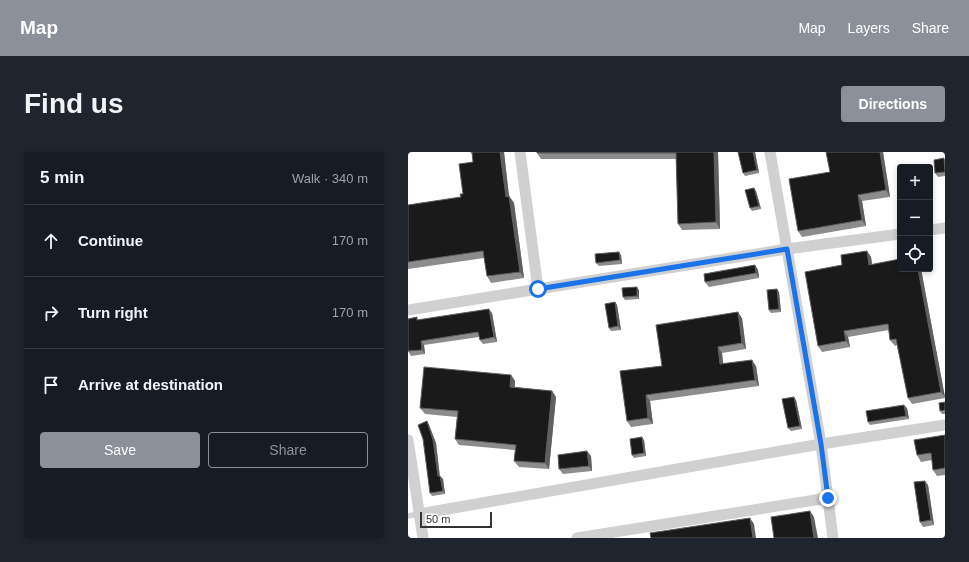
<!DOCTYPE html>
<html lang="en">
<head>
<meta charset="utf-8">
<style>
  :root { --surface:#171b24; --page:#20242c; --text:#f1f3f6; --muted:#9ea1a6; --line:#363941; --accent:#8c9099 }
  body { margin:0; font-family:Arial,sans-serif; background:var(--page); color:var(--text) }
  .controls { position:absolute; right:12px; top:12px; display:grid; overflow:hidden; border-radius:4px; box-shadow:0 2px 6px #0003 }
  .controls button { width:36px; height:36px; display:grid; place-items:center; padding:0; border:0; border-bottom:1px solid var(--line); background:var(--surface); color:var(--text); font:20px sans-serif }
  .scale { position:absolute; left:12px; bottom:10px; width:72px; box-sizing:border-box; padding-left:4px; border:2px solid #333; border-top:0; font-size:11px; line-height:14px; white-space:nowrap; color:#333; -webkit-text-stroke:3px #fff; paint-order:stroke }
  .stop { position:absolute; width:12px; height:12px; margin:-9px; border:3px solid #1a73e8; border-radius:50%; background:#fff }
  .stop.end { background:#1a73e8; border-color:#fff; box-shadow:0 1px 4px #0008 }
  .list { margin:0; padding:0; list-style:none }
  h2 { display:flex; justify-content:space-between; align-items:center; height:52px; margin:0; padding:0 16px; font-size:17px }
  h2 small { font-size:13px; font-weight:400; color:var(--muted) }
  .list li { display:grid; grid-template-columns:26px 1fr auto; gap:12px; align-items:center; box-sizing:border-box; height:72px; padding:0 16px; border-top:1px solid var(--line) }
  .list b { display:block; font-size:15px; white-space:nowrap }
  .list em { font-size:13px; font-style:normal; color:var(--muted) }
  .actions { display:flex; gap:8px; padding:12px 16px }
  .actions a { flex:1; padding:9px 0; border:1px solid var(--accent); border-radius:4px; text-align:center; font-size:14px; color:var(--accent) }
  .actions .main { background:var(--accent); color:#fff }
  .icon { flex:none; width:22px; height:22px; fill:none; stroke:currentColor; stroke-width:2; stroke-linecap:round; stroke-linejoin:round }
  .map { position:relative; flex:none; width:537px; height:386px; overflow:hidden; border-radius:4px }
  header { display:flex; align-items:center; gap:24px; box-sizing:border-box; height:56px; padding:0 20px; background:var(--accent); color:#fff }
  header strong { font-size:19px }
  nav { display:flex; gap:22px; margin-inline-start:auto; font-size:14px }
  .intro { display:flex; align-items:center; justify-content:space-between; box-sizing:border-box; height:96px; padding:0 24px }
  h1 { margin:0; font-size:28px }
  .button { padding:10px 18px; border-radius:4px; background:var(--accent); color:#fff; font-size:14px; font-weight:700 }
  main { display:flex; gap:24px; padding:0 24px }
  aside { flex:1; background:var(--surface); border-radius:4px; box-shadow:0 2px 6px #0003 }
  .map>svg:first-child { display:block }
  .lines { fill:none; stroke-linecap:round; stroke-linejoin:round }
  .lane { stroke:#d0d0d0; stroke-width:5.5 }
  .street { stroke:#d0d0d0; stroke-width:11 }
  .wall { fill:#8c8c8c }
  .shaded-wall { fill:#5f5f5f }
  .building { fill:#1a1a1a; stroke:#5f5f5f }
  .route { stroke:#1a73e8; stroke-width:5 }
</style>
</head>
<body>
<header>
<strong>Map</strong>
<nav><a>Map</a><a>Layers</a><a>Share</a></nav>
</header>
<div class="intro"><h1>Find us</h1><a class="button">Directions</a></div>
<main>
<aside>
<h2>5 min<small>Walk · 340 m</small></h2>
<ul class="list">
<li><svg class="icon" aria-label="ahead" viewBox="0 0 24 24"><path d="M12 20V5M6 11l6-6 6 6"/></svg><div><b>Continue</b></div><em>170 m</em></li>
<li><svg class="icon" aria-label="right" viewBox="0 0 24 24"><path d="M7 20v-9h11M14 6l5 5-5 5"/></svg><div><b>Turn right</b></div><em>170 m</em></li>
<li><svg class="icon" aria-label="arrive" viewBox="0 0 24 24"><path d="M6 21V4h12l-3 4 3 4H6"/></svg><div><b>Arrive at destination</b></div></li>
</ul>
<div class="actions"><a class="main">Save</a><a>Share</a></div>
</aside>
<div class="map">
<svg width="537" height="386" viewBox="0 0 537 386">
  <rect width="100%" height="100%" fill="#fff"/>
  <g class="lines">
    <polyline class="lane" points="0,364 11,362"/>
    <g class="street">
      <polyline points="112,0 130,137"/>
      <polyline points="362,0 413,292 425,386"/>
      <polyline points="522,78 537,76"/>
      <polyline points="0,158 379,97 492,82"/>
      <polyline points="0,288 15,386"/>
      <polyline points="11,362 413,292 537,273"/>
      <polyline points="169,386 420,346"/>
    </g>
  </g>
  <g class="wall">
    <polygon points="62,0 96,0 101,44 106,51 116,126 83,131 79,124 76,106 0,117 0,53 53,45 55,42 65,10 64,2"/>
    <polygon points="129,0 310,0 312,77 274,78 270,72 268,7 133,7 129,1"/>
    <polygon points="347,0 351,21 337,24 335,21"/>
    <polygon points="475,0 482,45 454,49 458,74 394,85 390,79 422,20"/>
    <polygon points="537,7 537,24 530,25 527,21"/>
    <polygon points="346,36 348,39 353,57 344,59 342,56"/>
    <polygon points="459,99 463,105 464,113 513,117 537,246 504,252 500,246 489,193 487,194 482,188 481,178 440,185 442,195 414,200 410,194 434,113"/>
    <polygon points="213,103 214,112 191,114 188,111"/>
    <polygon points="347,113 350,118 351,126 301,135 297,130"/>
    <polygon points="369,137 371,140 373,160 363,161 361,158"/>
    <polygon points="231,138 231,147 217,148 215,145"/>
    <polygon points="207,150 209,153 213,178 203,179 201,176"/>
    <polygon points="84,161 89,190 75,192 72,188 71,185 16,193 17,202 3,204 0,199 11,168"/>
    <polygon points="334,166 338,197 314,201 315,212 348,214 351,234 242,249 245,272 223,275 219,269 254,214"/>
    <polygon points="103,223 107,229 107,235 144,239 148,245 141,317 111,315 106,309 107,298 51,293 47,287 49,265 17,262 12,256"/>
    <polygon points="388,248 394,277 383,279 380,276"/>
    <polygon points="537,250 537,262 534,262 532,259"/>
    <polygon points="499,256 501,267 462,273 460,270"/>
    <polygon points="21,273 28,291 32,324 35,327 37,342 24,344 22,341"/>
    <polygon points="537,283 537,323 529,324 525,318 524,308 513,310 509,303"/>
    <polygon points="236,288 238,304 226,306 224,303"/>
    <polygon points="183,304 184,319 155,322 151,317"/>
    <polygon points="520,333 526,373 515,375 512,370"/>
  </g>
  <g class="shaded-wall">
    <polygon points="92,0 96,0 101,44 106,51 116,126 112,120 98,45"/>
    <polygon points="306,0 310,0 312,77 308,70"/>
    <polygon points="345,0 347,0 351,21 349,18"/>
    <polygon points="472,0 475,0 482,45 478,38"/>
    <polygon points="346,36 348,39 353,57 351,54"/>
    <polygon points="450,43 454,49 458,74 454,68"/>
    <polygon points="459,99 463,105 465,119 461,113"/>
    <polygon points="211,100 213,103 214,112 212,108"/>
    <polygon points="347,113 350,118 351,126 348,121"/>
    <polygon points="510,117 513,117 537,245 533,240"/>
    <polygon points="229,135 231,138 231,147 229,144"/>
    <polygon points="369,137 371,140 373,160 371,157"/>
    <polygon points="207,150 209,153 213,178 210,174"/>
    <polygon points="81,157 84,161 89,190 86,185"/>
    <polygon points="330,160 334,166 338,197 334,191"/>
    <polygon points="436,179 440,185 442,195 438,189"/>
    <polygon points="13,189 16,193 17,202 14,198"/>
    <polygon points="310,195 314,201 316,218 312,212"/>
    <polygon points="344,208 348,214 351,234 347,228"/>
    <polygon points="103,223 107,229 106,241 102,235"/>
    <polygon points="144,239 148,245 141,317 137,311"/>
    <polygon points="238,243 242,249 245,272 240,266"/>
    <polygon points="386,245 388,248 394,277 392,274"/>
    <polygon points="496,253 499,256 501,267 498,264"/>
    <polygon points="19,269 21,273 28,291 32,327 30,324"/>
    <polygon points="234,285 236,288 238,304 236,301"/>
    <polygon points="179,299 183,304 184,319 181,314"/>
    <polygon points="32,324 35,327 37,342 35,339"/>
    <polygon points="517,329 520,333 526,373 523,368"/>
    <polygon points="402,359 406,365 410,386 406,386"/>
    <polygon points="342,366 346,372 348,386 345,386"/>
  </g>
  <g class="building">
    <polygon points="64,0 92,0 98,45 101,44 112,120 79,124 75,99 0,110 0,53 53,45 52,42 55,42 51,12 65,10"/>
    <polygon points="129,0 306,0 308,70 270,72 268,1 129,1"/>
    <polygon points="330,0 345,0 349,18 335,21"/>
    <polygon points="418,0 472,0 478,38 450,43 454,68 390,79 381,27 422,20"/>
    <polygon points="536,6 537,20 527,21 526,8"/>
    <polygon points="346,36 351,54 342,56 337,38"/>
    <polygon points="459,99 461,113 492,107 492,117 510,117 533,240 500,246 488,187 482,188 480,172 436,179 438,189 410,194 397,120 434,113 433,103"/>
    <polygon points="211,100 212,108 188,111 187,102"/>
    <polygon points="347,113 348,121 297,130 296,122"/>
    <polygon points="229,135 229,144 215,145 214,136"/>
    <polygon points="369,137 371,157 361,158 359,138"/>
    <polygon points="207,150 210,174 201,176 197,152"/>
    <polygon points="81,157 86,185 72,188 70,180 13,189 14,198 0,199 0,167 9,165 9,168"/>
    <polygon points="330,160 334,191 310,195 312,212 344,208 347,228 238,243 240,266 219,269 212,219 254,214 248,173"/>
    <polygon points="16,215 103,223 102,235 144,239 137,311 106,309 108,293 47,287 50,259 12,256"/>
    <polygon points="386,245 392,274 380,276 374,247"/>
    <polygon points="537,250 537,258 532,259 531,251"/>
    <polygon points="496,253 498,264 460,270 458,259"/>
    <polygon points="19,269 25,288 30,324 32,324 35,339 22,341 15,287 10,273"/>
    <polygon points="537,283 537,316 525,318 523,301 509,303 506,288"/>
    <polygon points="234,285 236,301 224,303 222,287"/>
    <polygon points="179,299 181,314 151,317 150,303"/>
    <polygon points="517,329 523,368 512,370 506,330"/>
    <polygon points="402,359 406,386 366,386 363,365"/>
    <polygon points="342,366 345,386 243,386 242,381"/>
  </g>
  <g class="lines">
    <polyline class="route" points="130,137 379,97 413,292 420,346"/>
  </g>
</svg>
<div class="controls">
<button>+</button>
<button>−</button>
<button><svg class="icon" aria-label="locate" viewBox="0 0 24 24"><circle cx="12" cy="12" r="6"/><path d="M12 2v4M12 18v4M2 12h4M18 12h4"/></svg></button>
</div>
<div class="scale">50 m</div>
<div class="stop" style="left:130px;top:137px"></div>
<div class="stop end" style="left:420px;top:346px"></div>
</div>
</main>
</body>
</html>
